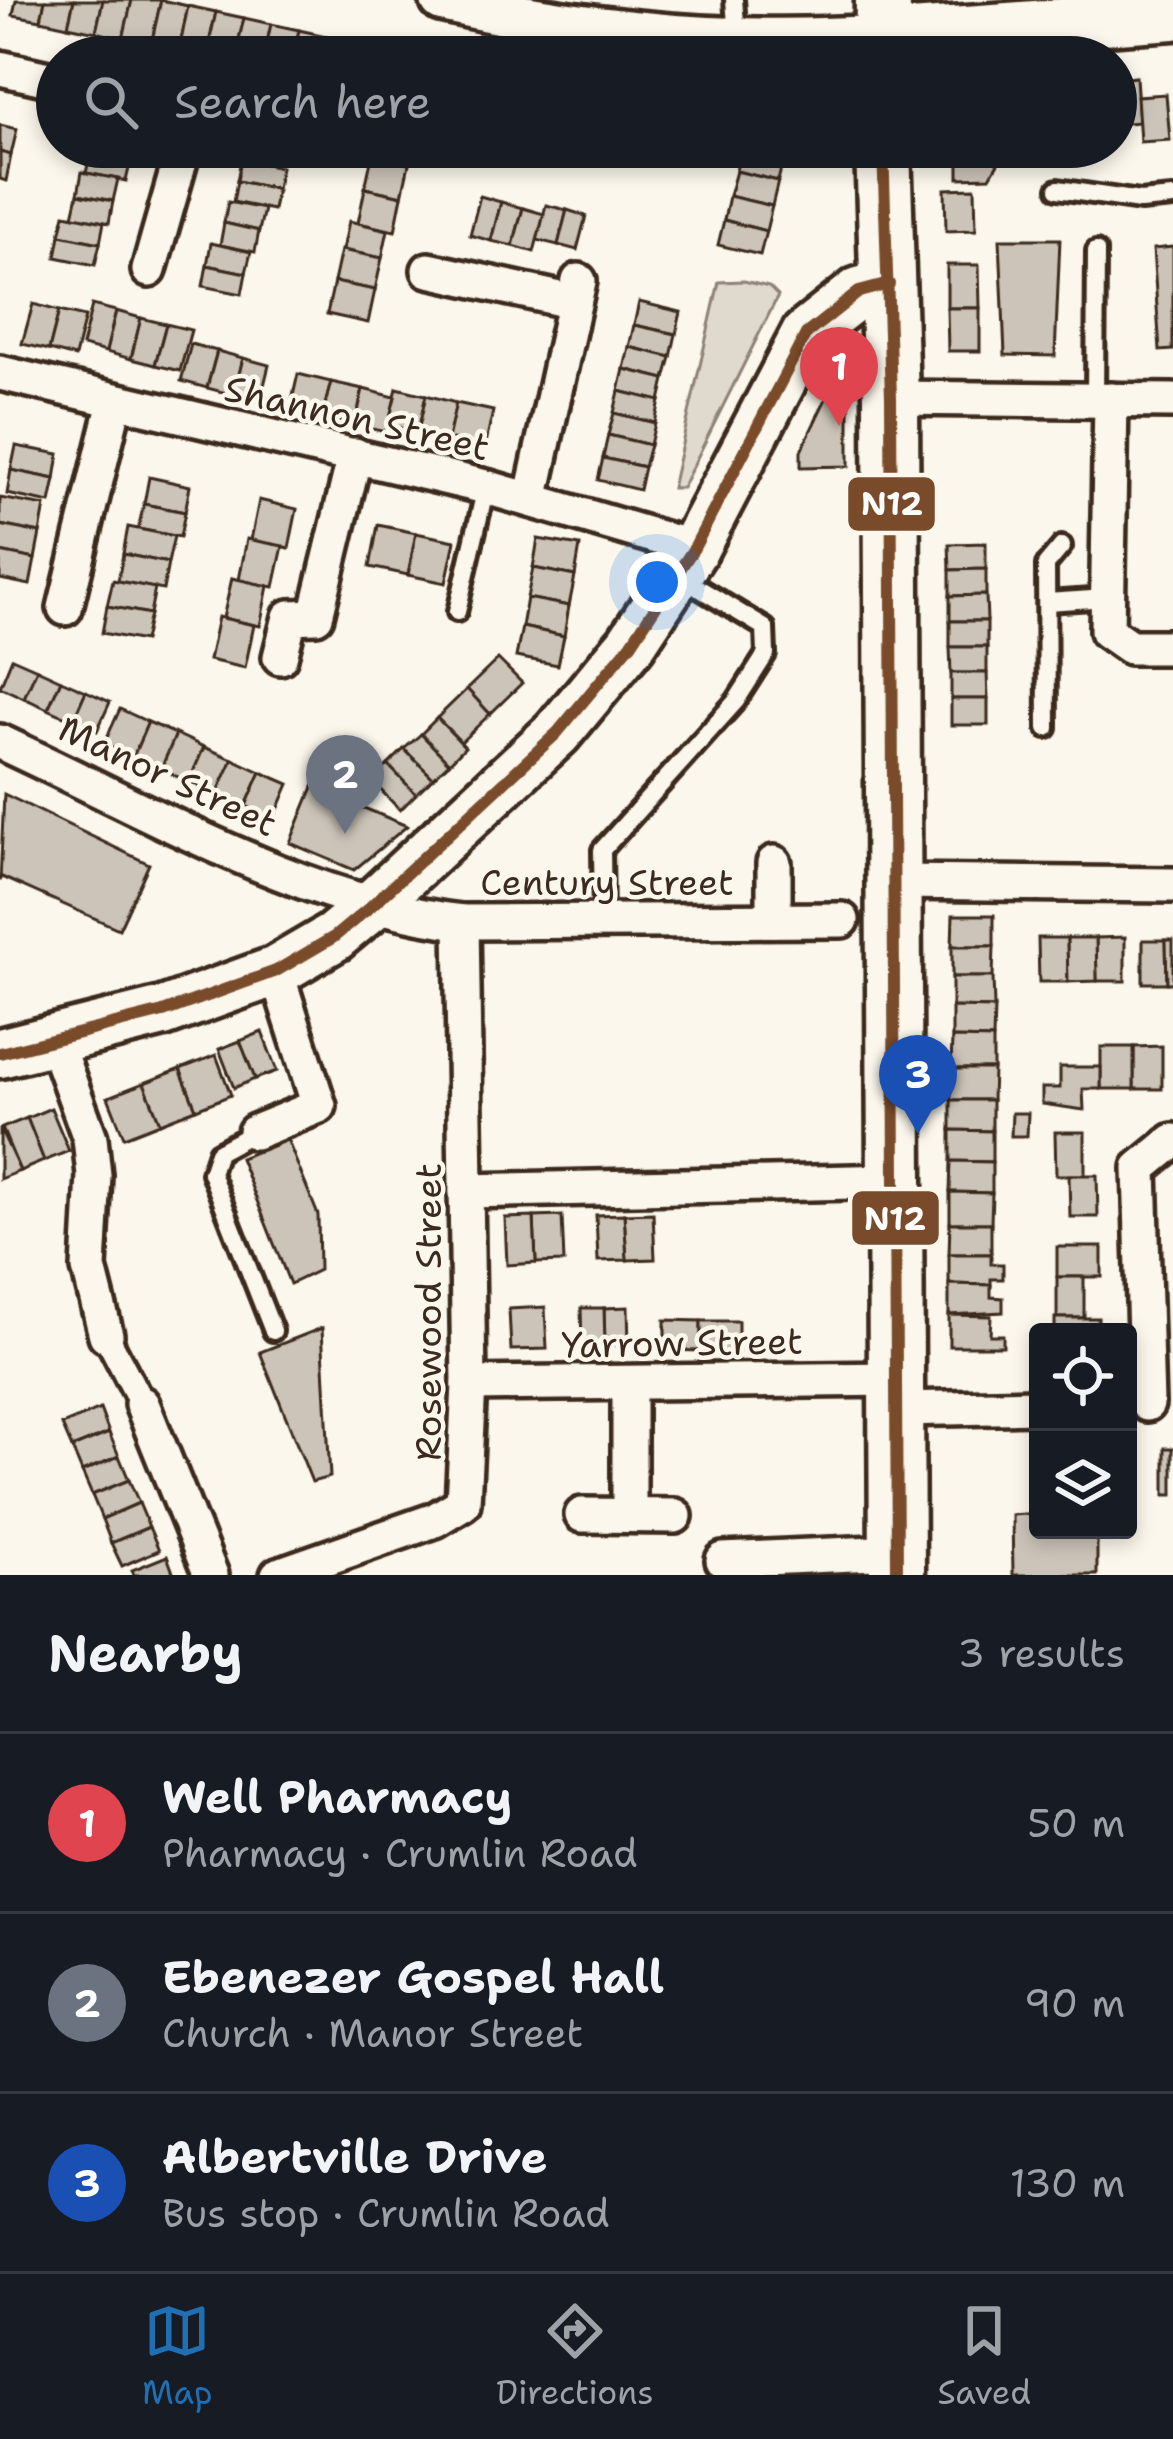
<!DOCTYPE html>
<html lang="en">
<head>
<meta charset="utf-8">
<style>
  :root { --surface:#171b24; --page:#20242c; --text:#f1f3f6; --muted:#9ea1a6; --line:#363941; --accent:#1f6fb2 }
  body { margin:0; font-family:"Shantell Sans",sans-serif; background:var(--page); color:var(--text) }
  .controls { position:absolute; right:36px; bottom:36px; display:grid; overflow:hidden; border-radius:12px; box-shadow:0 6px 18px #0003 }
  .controls button { width:108px; height:108px; display:grid; place-items:center; padding:0; border:0; border-bottom:3px solid var(--line); background:var(--surface); color:var(--text); font:60px sans-serif }
  .you { position:absolute; left:657px; top:582px; width:42px; height:42px; margin:-30px; border:9px solid #fff; border-radius:50%; background:#1a73e8; box-shadow:0 0 0 18px #1a73e833 }
  .badge { display:grid; place-items:center; width:78px; height:78px; border-radius:50%; background:var(--accent); color:#fff; font-size:39px; font-weight:700 }
  .pin { position:absolute; translate:-50% -99px; filter:drop-shadow(0 3px 6px #0008) }
  .pin::after { content:''; position:absolute; top:63px; width:42px; height:36px; background:inherit; clip-path:polygon(0 0,100% 0,50% 100%) }
  .list { margin:0; padding:0; list-style:none }
  h2 { display:flex; justify-content:space-between; align-items:center; height:156px; margin:0; padding:0 48px; font-size:51px }
  h2 small { font-size:39px; font-weight:400; color:var(--muted) }
  .list li { display:grid; grid-template-columns:78px 1fr auto; gap:36px; align-items:center; box-sizing:border-box; height:180px; padding:0 48px; border-top:3px solid var(--line) }
  .list b { display:block; font-size:45px; white-space:nowrap }
  .list p { margin:0; font-size:39px; white-space:nowrap; color:var(--muted) }
  .list em { font-size:39px; font-style:normal; color:var(--muted) }
  .icon { flex:none; width:66px; height:66px; fill:none; stroke:currentColor; stroke-width:2; stroke-linecap:round; stroke-linejoin:round }
  .map { position:relative; flex:none; width:1173px; height:1575px; overflow:hidden }
  .search { position:absolute; background:var(--surface); box-shadow:0 6px 18px #0003; left:36px; right:36px; top:36px; height:132px; display:flex; align-items:center; gap:30px; box-sizing:border-box; padding:0 42px; border-radius:66px; color:var(--muted); font-size:45px }
  .sheet { height:696px; background:var(--surface) }
  nav { display:flex; justify-content:space-around; align-items:center; box-sizing:border-box; height:168px; border-top:3px solid var(--line); background:var(--surface); font-size:33px; color:var(--muted) }
  nav a { display:grid; justify-items:center; gap:6px }
  nav .on { color:var(--accent) }
  .map>svg:first-child { display:block }
  .green { fill:#dfd9ce; stroke:#8d8276; stroke-width:3 }
  .building { fill:#ccc4b9; stroke:#3b2a1e; stroke-width:3 }
  .lines { fill:none; stroke-linecap:round; stroke-linejoin:round }
  .service-casing { stroke:#3b2a1e; stroke-width:26 }
  .pedestrian-casing { stroke:#3b2a1e; stroke-width:33 }
  .minor-casing { stroke:#3b2a1e; stroke-width:42 }
  .tertiary-casing { stroke:#3b2a1e; stroke-width:51 }
  .secondary-casing { stroke:#3b2a1e; stroke-width:57 }
  .primary-casing { stroke:#3b2a1e; stroke-width:63 }
  .service { stroke:#fbf7ec; stroke-width:16 }
  .pedestrian { stroke:#fbf7ec; stroke-width:24 }
  .minor { stroke:#fbf7ec; stroke-width:33 }
  .tertiary { stroke:#fbf7ec; stroke-width:42 }
  .secondary { stroke:#fbf7ec; stroke-width:48 }
  .primary { stroke:#fbf7ec; stroke-width:54 }
  .bus-1-casing { stroke:#fbf7ec; stroke-width:21 }
  .bus-1 { stroke:#7a4b2a; stroke-width:12 }
  .labels { text-anchor:middle; dominant-baseline:central; stroke-width:9; stroke-linejoin:round; paint-order:stroke }
  .street-label { font-size:36px; fill:#3b2a1e; stroke:#fbf7ec }
  .line-badge { stroke:#fbf7ec; stroke-width:4.5 }
  .badge-label { font-size:33px; text-anchor:middle; font-weight:bold; fill:#fff }
</style>
</head>
<body>
<div class="map">
<svg width="1173" height="1575" viewBox="0 0 1173 1575">
  <rect width="100%" height="100%" fill="#fbf7ec"/>
  <filter id="ink" filterUnits="userSpaceOnUse"><feTurbulence type="fractalNoise" baseFrequency=".00833" numOctaves="2"/><feDisplacementMap in="SourceGraphic" scale="24" xChannelSelector="R" yChannelSelector="G"/><feConvolveMatrix kernelMatrix="1 2 1 2 8 2 1 2 1" color-interpolation-filters="sRGB"/></filter>
  <g filter="url(#ink)">
    <polygon class="green" points="744,281 769,287 778,296 682,488 672,488 719,282"/>
    <g class="building">
      <polygon points="16,0 45,0 41,20 13,15"/>
      <polygon points="45,0 74,0 68,26 41,20"/>
      <polygon points="74,0 103,0 96,32 68,26"/>
      <polygon points="103,0 132,0 123,39 96,32"/>
      <polygon points="132,0 161,0 151,45 123,39"/>
      <polygon points="161,0 188,6 179,51 151,45"/>
      <polygon points="188,6 216,12 206,57 179,51"/>
      <polygon points="216,12 244,18 235,57 206,57"/>
      <polygon points="244,18 271,24 264,57 235,57"/>
      <polygon points="271,24 299,30 293,57 264,57"/>
      <polygon points="299,30 326,36 322,57 293,57"/>
      <polygon points="326,36 354,42 351,57 322,57"/>
      <polygon points="354,42 381,49 379,57 351,57"/>
      <polygon points="1136,77 1139,122 1116,124 1116,79"/>
      <polygon points="1166,94 1170,140 1140,142 1137,96"/>
      <polygon points="0,125 17,129 11,155 0,152"/>
      <polygon points="92,147 134,147 131,160 91,152"/>
      <polygon points="482,147 517,147 513,166 479,159"/>
      <polygon points="741,147 784,156 778,181 736,171"/>
      <polygon points="959,147 984,147 1000,160 990,177 959,178"/>
      <polygon points="0,152 11,155 6,181 0,179"/>
      <polygon points="91,152 131,160 126,181 86,173"/>
      <polygon points="372,156 409,164 402,196 365,188"/>
      <polygon points="241,159 281,167 277,189 237,181"/>
      <polygon points="736,171 778,181 772,206 729,196"/>
      <polygon points="82,172 118,179 113,201 78,194"/>
      <polygon points="237,181 277,189 273,210 233,202"/>
      <polygon points="365,188 402,196 395,231 358,223"/>
      <polygon points="975,188 976,230 946,231 945,189"/>
      <polygon points="78,194 113,201 109,223 73,216"/>
      <polygon points="480,196 501,202 491,241 470,235"/>
      <polygon points="729,196 772,206 766,231 724,220"/>
      <polygon points="228,202 264,209 259,231 224,223"/>
      <polygon points="501,202 523,208 513,246 491,241"/>
      <polygon points="546,205 567,210 558,245 537,240"/>
      <polygon points="523,208 544,214 534,252 513,246"/>
      <polygon points="567,210 586,216 577,250 558,245"/>
      <polygon points="65,214 104,222 100,243 60,235"/>
      <polygon points="724,220 766,231 760,255 718,245"/>
      <polygon points="349,221 388,230 382,258 343,250"/>
      <polygon points="224,223 259,231 255,252 220,245"/>
      <polygon points="60,235 100,243 95,265 56,257"/>
      <polygon points="1000,239 1060,239 1055,356 1005,355"/>
      <polygon points="211,243 251,252 246,273 207,265"/>
      <polygon points="1173,247 1173,350 1160,351 1153,249"/>
      <polygon points="341,250 382,258 375,290 334,282"/>
      <polygon points="207,265 246,273 242,294 203,286"/>
      <polygon points="947,265 979,265 980,308 947,308"/>
      <polygon points="334,282 375,290 368,323 327,314"/>
      <polygon points="639,302 681,312 676,334 634,325"/>
      <polygon points="33,304 59,311 49,350 22,344"/>
      <polygon points="92,305 116,311 106,352 82,346"/>
      <polygon points="947,308 980,308 980,351 948,351"/>
      <polygon points="59,311 85,317 75,357 49,350"/>
      <polygon points="116,311 141,318 131,359 106,352"/>
      <polygon points="141,318 166,324 155,365 131,359"/>
      <polygon points="166,324 191,330 180,371 155,365"/>
      <polygon points="634,325 676,334 671,357 629,347"/>
      <polygon points="191,344 217,351 207,388 181,381"/>
      <polygon points="629,347 671,357 665,379 624,369"/>
      <polygon points="217,351 243,358 234,395 207,388"/>
      <polygon points="243,358 269,365 260,402 234,395"/>
      <polygon points="624,369 665,379 660,401 619,391"/>
      <polygon points="298,374 331,382 322,417 290,409"/>
      <polygon points="837,375 849,381 849,466 801,467 801,451"/>
      <polygon points="331,382 363,389 355,425 322,417"/>
      <polygon points="397,388 426,395 418,432 388,425"/>
      <polygon points="363,389 395,397 386,432 355,425"/>
      <polygon points="619,391 660,401 655,423 614,413"/>
      <polygon points="426,395 456,403 448,439 418,432"/>
      <polygon points="456,403 493,411 485,448 448,439"/>
      <polygon points="614,413 655,423 650,445 608,435"/>
      <polygon points="608,435 650,445 644,467 603,458"/>
      <polygon points="16,446 59,454 55,479 11,470"/>
      <polygon points="603,458 644,467 639,490 598,480"/>
      <polygon points="11,470 55,479 50,503 7,494"/>
      <polygon points="149,477 190,486 185,512 144,504"/>
      <polygon points="0,498 45,506 40,533 0,525"/>
      <polygon points="259,500 297,509 289,548 251,540"/>
      <polygon points="144,504 185,512 180,537 138,529"/>
      <polygon points="0,525 40,533 35,559 0,552"/>
      <polygon points="378,525 416,533 408,575 370,567"/>
      <polygon points="128,527 174,536 168,563 123,554"/>
      <polygon points="416,533 455,541 446,583 408,575"/>
      <polygon points="247,539 283,546 274,587 239,580"/>
      <polygon points="538,539 580,546 575,576 533,568"/>
      <polygon points="986,543 986,569 950,570 949,544"/>
      <polygon points="0,552 35,559 30,585 0,579"/>
      <polygon points="123,554 168,563 163,590 118,581"/>
      <polygon points="533,568 575,576 569,606 527,598"/>
      <polygon points="986,569 986,595 950,596 950,570"/>
      <polygon points="232,578 268,586 260,626 223,618"/>
      <polygon points="113,580 155,588 150,614 107,606"/>
      <polygon points="986,595 987,621 950,621 950,596"/>
      <polygon points="527,598 569,606 564,636 522,627"/>
      <polygon points="107,606 150,614 144,641 102,633"/>
      <polygon points="218,617 254,625 245,668 209,660"/>
      <rect x="950" y="621" width="37" height="26"/>
      <polygon points="522,627 564,636 558,665 516,657"/>
      <polygon points="950,647 987,647 987,673 951,673"/>
      <polygon points="12,658 37,669 24,698 0,687"/>
      <polygon points="498,659 522,683 490,714 467,689"/>
      <polygon points="37,669 61,680 48,709 24,698"/>
      <polygon points="951,673 987,673 988,699 951,699"/>
      <polygon points="61,680 86,691 73,720 48,709"/>
      <polygon points="467,689 490,714 461,742 437,718"/>
      <polygon points="86,691 110,702 97,731 73,720"/>
      <rect x="951" y="699" width="37" height="26"/>
      <polygon points="120,709 148,722 133,757 104,744"/>
      <polygon points="437,718 465,747 449,763 421,734"/>
      <polygon points="148,722 176,734 161,769 133,757"/>
      <polygon points="176,734 204,747 189,782 161,769"/>
      <polygon points="421,734 449,763 433,778 404,749"/>
      <polygon points="204,747 233,759 217,794 189,782"/>
      <polygon points="404,749 433,778 416,794 388,765"/>
      <polygon points="233,759 261,772 246,806 217,794"/>
      <polygon points="388,765 416,794 400,810 372,781"/>
      <polygon points="261,772 289,784 274,819 246,806"/>
      <polygon points="315,782 336,791 330,804 341,809 345,800 407,826 354,870 290,843"/>
      <polygon points="4,794 149,864 119,929 2,877 0,881"/>
      <polygon points="953,915 994,915 994,946 952,946"/>
      <polygon points="1125,937 1125,981 1097,981 1096,938"/>
      <polygon points="1038,938 1067,938 1068,982 1039,982"/>
      <polygon points="1067,938 1096,938 1097,981 1068,982"/>
      <polygon points="1143,940 1166,940 1167,983 1143,983"/>
      <polygon points="1166,940 1173,940 1173,983 1167,983"/>
      <polygon points="952,946 994,946 993,977 952,977"/>
      <polygon points="952,977 993,977 994,1008 952,1007"/>
      <polygon points="952,1007 994,1008 993,1039 952,1038"/>
      <polygon points="262,1032 277,1071 255,1079 240,1041"/>
      <polygon points="952,1038 993,1039 993,1069 951,1069"/>
      <polygon points="240,1041 255,1079 234,1088 219,1049"/>
      <polygon points="1162,1046 1162,1089 1134,1089 1134,1047"/>
      <rect x="1101" y="1047" width="33" height="42"/>
      <polygon points="216,1055 231,1095 196,1109 180,1069"/>
      <polygon points="1060,1067 1101,1067 1101,1089 1083,1089 1084,1110 1042,1104 1042,1088 1060,1088"/>
      <polygon points="180,1069 196,1109 160,1123 144,1083"/>
      <polygon points="951,1069 993,1069 992,1100 951,1100"/>
      <polygon points="144,1083 160,1123 124,1137 108,1097"/>
      <polygon points="951,1100 992,1100 992,1131 951,1130"/>
      <polygon points="51,1108 69,1151 44,1161 27,1118"/>
      <polygon points="1012,1113 1028,1113 1027,1136 1011,1136"/>
      <polygon points="27,1118 44,1161 20,1171 2,1128"/>
      <polygon points="0,1128 20,1171 0,1179"/>
      <polygon points="951,1130 992,1131 992,1162 951,1161"/>
      <polygon points="1055,1132 1085,1132 1085,1175 1056,1175"/>
      <polygon points="287,1139 318,1215 319,1270 290,1284 240,1158"/>
      <polygon points="951,1161 992,1162 992,1193 950,1192"/>
      <polygon points="1069,1175 1097,1175 1098,1217 1070,1217"/>
      <polygon points="950,1192 992,1193 991,1223 950,1223"/>
      <polygon points="653,1213 655,1259 627,1260 624,1214"/>
      <polygon points="624,1214 627,1260 598,1261 596,1215"/>
      <polygon points="562,1216 564,1262 536,1263 534,1217"/>
      <polygon points="534,1217 536,1263 507,1265 505,1218"/>
      <polygon points="950,1223 991,1223 991,1254 949,1254"/>
      <rect x="1057" y="1247" width="45" height="30"/>
      <polygon points="949,1254 991,1254 991,1264 1003,1264 1003,1279 991,1279 991,1285 949,1284"/>
      <rect x="1057" y="1277" width="27" height="41"/>
      <polygon points="949,1284 991,1285 991,1297 1003,1298 1003,1312 949,1315"/>
      <polygon points="545,1307 547,1349 511,1350 509,1309"/>
      <polygon points="628,1307 629,1345 605,1345 604,1308"/>
      <polygon points="581,1308 604,1308 605,1345 582,1345"/>
      <polygon points="949,1315 991,1316 990,1335 1003,1335 1003,1346 949,1346"/>
      <rect x="1055" y="1318" width="43" height="14"/>
      <polygon points="665,1320 701,1321 701,1351 665,1350"/>
      <polygon points="701,1321 738,1321 738,1352 701,1351"/>
      <polygon points="322,1328 330,1477 312,1482 260,1352"/>
      <polygon points="100,1409 109,1433 72,1448 62,1425"/>
      <polygon points="109,1433 119,1456 82,1472 72,1448"/>
      <rect x="1165" y="1448" width="8" height="47"/>
      <polygon points="119,1456 129,1480 92,1495 82,1472"/>
      <polygon points="129,1480 139,1503 102,1519 92,1495"/>
      <polygon points="139,1503 149,1527 111,1543 102,1519"/>
      <polygon points="1038,1513 1038,1530 1097,1530 1097,1575 1013,1575 1012,1515"/>
      <polygon points="149,1527 159,1550 122,1566 111,1543"/>
      <polygon points="167,1556 174,1575 134,1575 132,1570"/>
    </g>
    <g class="lines">
      <defs>
        <g id="service">
          <polyline points="734,0 737,35"/>
          <polyline points="1058,189 1140,201 1173,198"/>
          <polyline points="1095,400 1096,251"/>
          <polyline points="1047,602 1107,598"/>
          <polyline points="457,612 486,487"/>
          <polyline points="1047,728 1046,565 1062,546"/>
          <polyline points="603,920 602,850 736,701 766,654 765,628 682,578"/>
          <polyline points="255,1132 218,1152 211,1173 273,1331"/>
        </g>
        <polyline id="pedestrian" points="106,1335 142,1404"/>
        <g id="minor">
          <polyline points="0,68 57,81"/>
          <polyline points="149,270 184,147"/>
          <polyline points="429,270 574,302"/>
          <polyline points="0,373 486,487 694,548"/>
          <polyline points="891,398 1173,401"/>
          <polyline points="1111,400 1107,631 1130,647 1173,647"/>
          <polyline points="531,500 579,281"/>
          <polyline points="65,608 115,402"/>
          <polyline points="280,657 290,617 316,616 355,455"/>
          <path d="M0 742C144 808 305 904 462 922L842 920"/>
          <polyline points="774,863 774,920"/>
          <polyline points="895,882 1173,885"/>
          <polyline points="54,1039 90,1138 94,1175 89,1268 106,1335"/>
          <polyline points="255,1132 319,1106 276,971"/>
          <polyline points="466,1191 895,1181"/>
          <polyline points="469,1384 897,1379"/>
          <polyline points="629,1384 629,1515"/>
          <polyline points="142,1404 211,1575"/>
          <polyline points="1147,1404 1140,1168 1173,1141"/>
          <polyline points="898,1409 1038,1406"/>
          <polyline points="582,1515 675,1516"/>
          <polyline points="723,1560 897,1552"/>
          <polyline points="278,1575 435,1520 463,1503 469,1384 462,922"/>
        </g>
        <path id="tertiary" d="M442 0C588 34 734 47 883 36"/>
        <g id="secondary">
          <polyline points="883,36 1173,15"/>
          <polyline points="0,1053 163,1012 276,971 334,937 370,907 557,733 631,644 694,548 806,334 859,292 889,284"/>
        </g>
        <g id="primary">
          <polyline points="882,57 883,0"/>
          <polyline points="883,147 891,398 897,1575"/>
        </g>
      </defs>
      <use href="#service" class="service-casing"/>
      <use href="#pedestrian" class="pedestrian-casing"/>
      <use href="#minor" class="minor-casing"/>
      <use href="#tertiary" class="tertiary-casing"/>
      <use href="#secondary" class="secondary-casing"/>
      <use href="#primary" class="primary-casing"/>
      <use href="#service" class="service"/>
      <use href="#pedestrian" class="pedestrian"/>
      <use href="#minor" class="minor"/>
      <use href="#tertiary" class="tertiary"/>
      <use href="#secondary" class="secondary"/>
      <use href="#primary" class="primary"/>
      <defs>
        <g id="bus-1">
          <polyline points="883,147 891,398 897,1575"/>
          <polyline points="0,1053 163,1012 276,971 334,937 370,907 557,733 631,644 694,548 806,334 859,292 889,284"/>
        </g>
      </defs>
      <use href="#bus-1" class="bus-1-casing"/>
      <use href="#bus-1" class="bus-1"/>
    </g>
  </g>
  <g class="labels">
    <g class="street-label">
      <text transform="translate(357 418) rotate(13)">Shannon Street</text>
      <text transform="translate(168 776) rotate(25)">Manor Street</text>
      <text x="607" y="882">Century Street</text>
      <text transform="translate(428 1312) rotate(-90)">Rosewood Street</text>
      <text transform="translate(682 1343) rotate(-1)">Yarrow Street</text>
    </g>
  </g>
  <g class="line-badge">
    <rect x="846" y="475" width="91" height="58" rx="12" fill="#7a4b2a"/>
    <rect x="850" y="1189" width="91" height="58" rx="12" fill="#7a4b2a"/>
  </g>
  <g class="badge-label">
    <text x="892" y="515">N12</text>
    <text x="895" y="1230">N12</text>
  </g>
</svg>
<div class="controls">
<button><svg class="icon" aria-label="locate" viewBox="0 0 24 24"><circle cx="12" cy="12" r="6"/><path d="M12 2v4M12 18v4M2 12h4M18 12h4"/></svg></button>
<button><svg class="icon" aria-label="layers" viewBox="0 0 24 24"><path d="M12 4l9 5-9 5-9-5zM3 14l9 5 9-5"/></svg></button>
</div>
<div class="you"></div>
<div class="pin badge" style="left:839px;top:426px;background:#e0444e">1</div>
<div class="pin badge" style="left:345px;top:834px;background:#6b7280">2</div>
<div class="pin badge" style="left:918px;top:1134px;background:#1a4fb4">3</div>
<div class="search"><svg class="icon" aria-label="search" viewBox="0 0 24 24"><circle cx="10" cy="10" r="6"/><path d="M15 15l6 6"/></svg>Search here</div>
</div>
<section class="sheet">
<h2>Nearby<small>3 results</small></h2>
<ul class="list">
<li><span class="badge" style="background:#e0444e">1</span><div><b>Well Pharmacy</b><p>Pharmacy · Crumlin Road</p></div><em>50 m</em></li>
<li><span class="badge" style="background:#6b7280">2</span><div><b>Ebenezer Gospel Hall</b><p>Church · Manor Street</p></div><em>90 m</em></li>
<li><span class="badge" style="background:#1a4fb4">3</span><div><b>Albertville Drive</b><p>Bus stop · Crumlin Road</p></div><em>130 m</em></li>
</ul>
</section>
<nav>
<a class="on"><svg class="icon" aria-label="map" viewBox="0 0 24 24"><path d="M3 6l6-2 6 2 6-2v14l-6 2-6-2-6 2zM9 4v14M15 6v14"/></svg>Map</a>
<a><svg class="icon" aria-label="directions" viewBox="0 0 24 24"><path d="M12 3l9 9-9 9-9-9zM9 14v-3h6M13 9l2 2-2 2"/></svg>Directions</a>
<a><svg class="icon" aria-label="saved" viewBox="0 0 24 24"><path d="M7 4h10v16l-5-4-5 4z"/></svg>Saved</a>
</nav>
</body>
</html>
